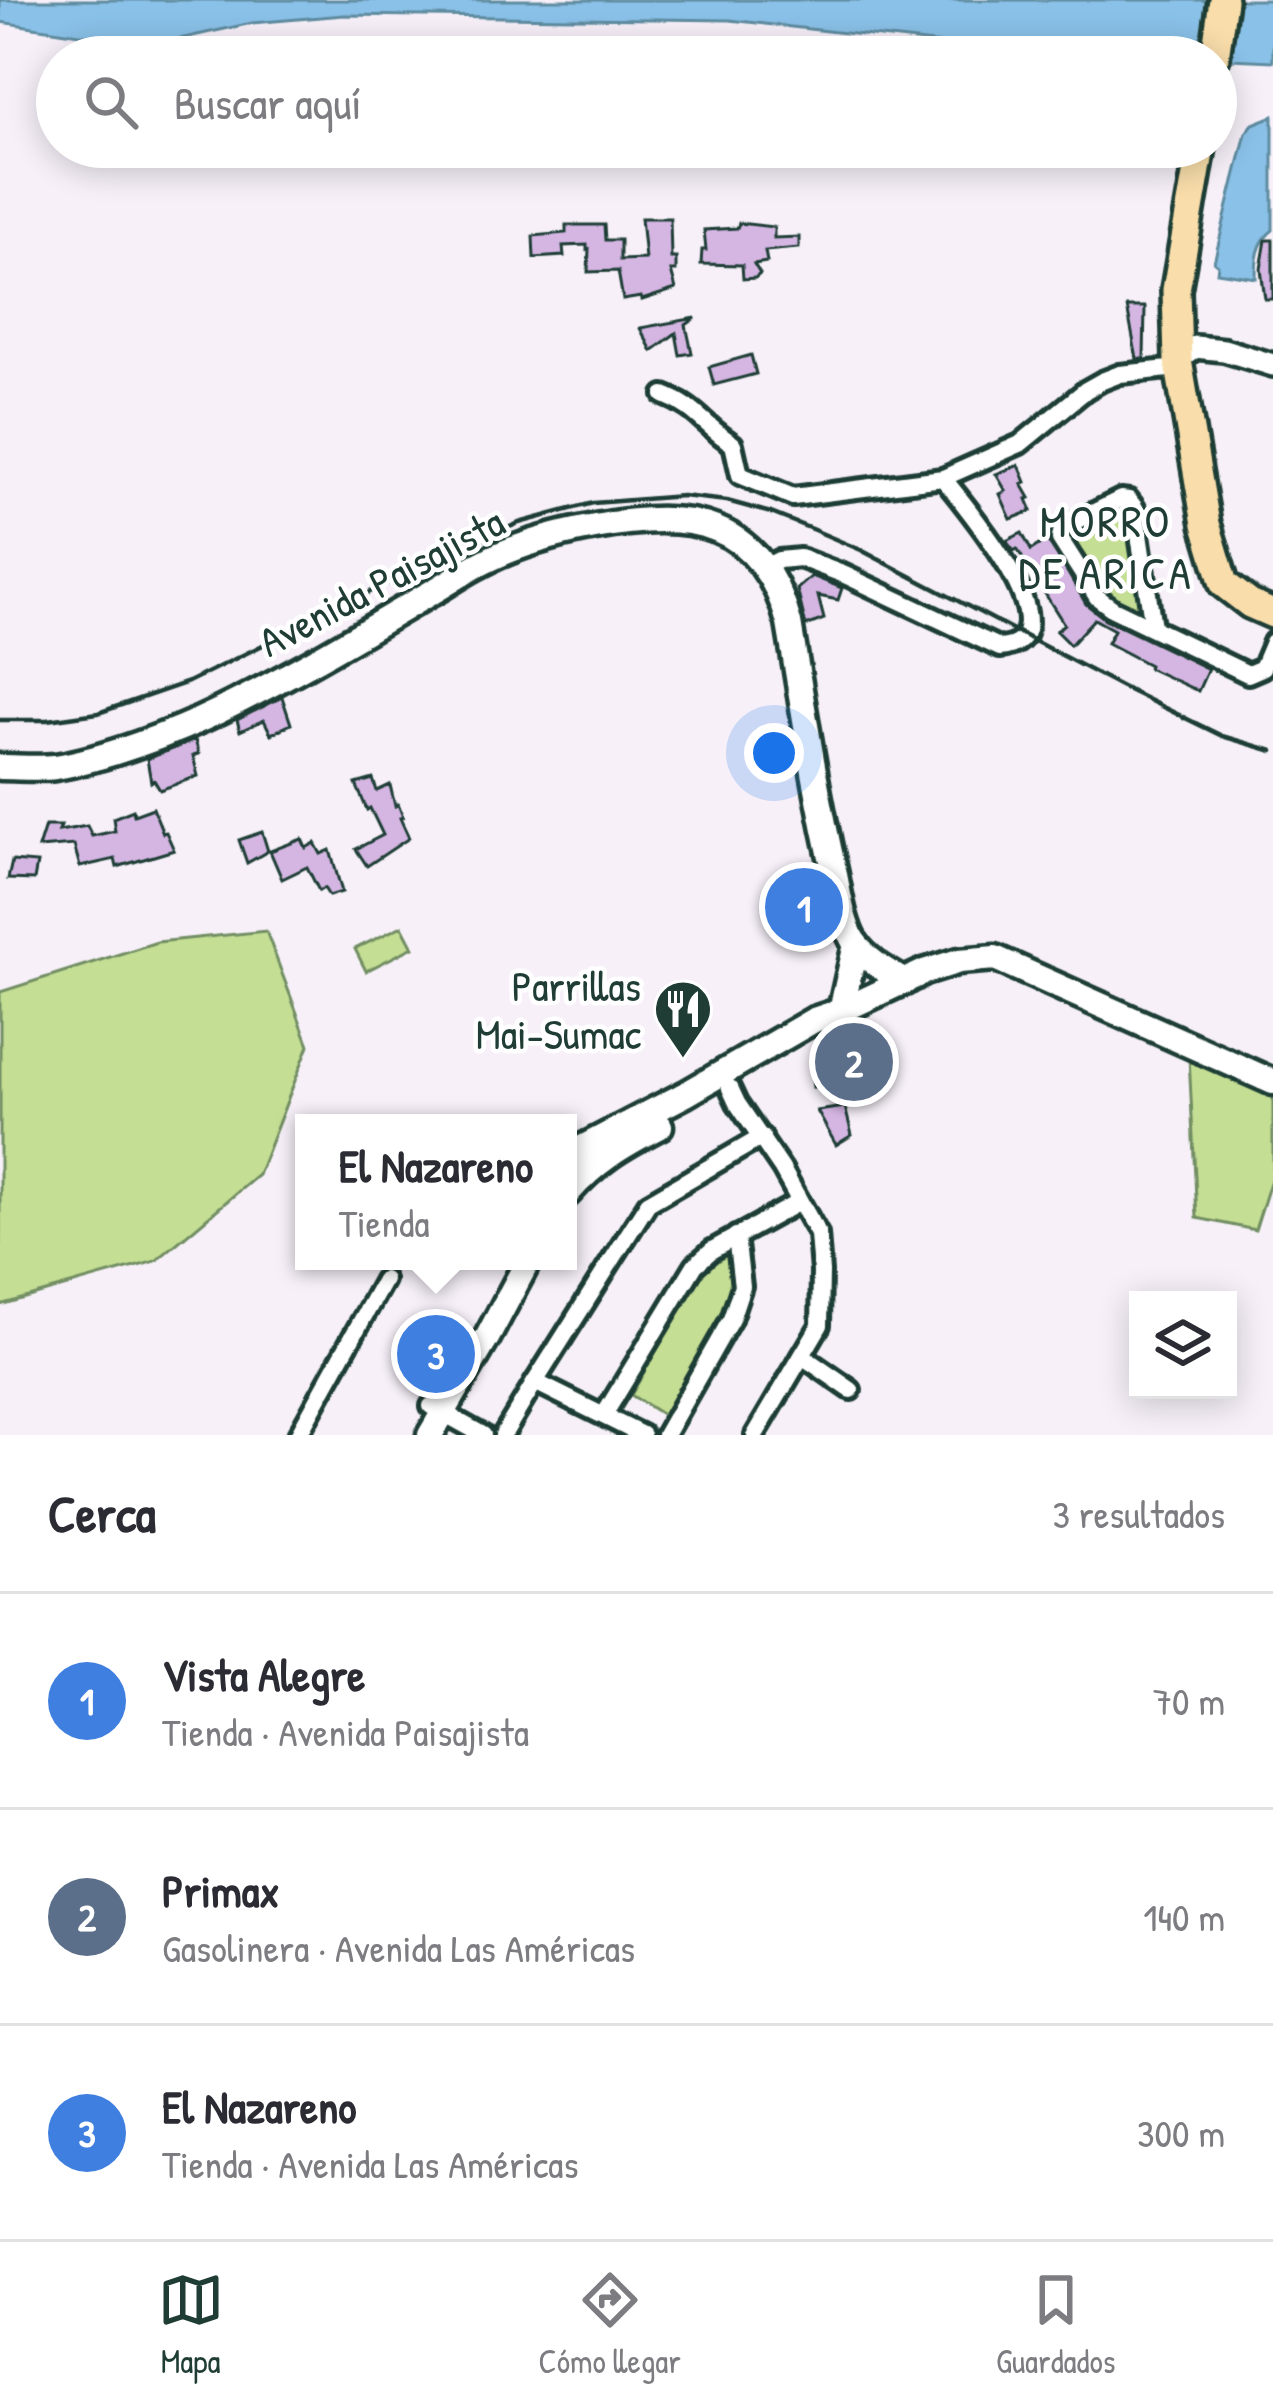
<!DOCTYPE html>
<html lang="es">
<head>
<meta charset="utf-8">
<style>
  :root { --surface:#fff; --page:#f7f7f7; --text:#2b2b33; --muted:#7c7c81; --line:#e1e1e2; --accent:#1f3d34 }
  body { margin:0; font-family:"Patrick Hand",sans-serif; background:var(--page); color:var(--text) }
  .controls { position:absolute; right:36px; bottom:36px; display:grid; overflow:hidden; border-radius:0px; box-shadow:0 6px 30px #0003 }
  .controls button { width:108px; height:108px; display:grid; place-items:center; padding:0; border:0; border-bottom:3px solid var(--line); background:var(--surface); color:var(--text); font:60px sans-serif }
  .you { position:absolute; left:774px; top:753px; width:42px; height:42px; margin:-30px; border:9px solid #fff; border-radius:50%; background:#1a73e8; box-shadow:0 0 0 18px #1a73e833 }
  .badge { display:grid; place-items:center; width:78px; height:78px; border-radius:50%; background:var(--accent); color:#fff; font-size:39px; font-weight:700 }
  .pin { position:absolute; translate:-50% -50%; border:6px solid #fff; box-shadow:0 3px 12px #0006 }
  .popup { position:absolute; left:295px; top:1114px; width:282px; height:156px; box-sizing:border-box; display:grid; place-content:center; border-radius:0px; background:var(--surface); filter:drop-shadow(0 3px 9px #0005); font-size:39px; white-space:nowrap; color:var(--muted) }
  .popup b { font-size:45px; color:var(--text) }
  .popup::after { content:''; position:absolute; left:50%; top:100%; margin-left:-24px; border:24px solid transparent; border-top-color:var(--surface) }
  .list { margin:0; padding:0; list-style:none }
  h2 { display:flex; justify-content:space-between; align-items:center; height:156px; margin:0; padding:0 48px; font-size:51px }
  h2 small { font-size:39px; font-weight:400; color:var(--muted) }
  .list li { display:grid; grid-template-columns:78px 1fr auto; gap:36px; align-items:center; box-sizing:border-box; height:216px; padding:0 48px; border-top:3px solid var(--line) }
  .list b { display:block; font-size:45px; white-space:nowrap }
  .list p { margin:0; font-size:39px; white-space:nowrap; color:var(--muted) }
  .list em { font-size:39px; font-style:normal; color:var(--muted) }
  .icon { flex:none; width:66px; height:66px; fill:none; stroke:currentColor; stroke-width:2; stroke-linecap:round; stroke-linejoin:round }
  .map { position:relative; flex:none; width:1273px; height:1435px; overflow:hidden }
  .search { position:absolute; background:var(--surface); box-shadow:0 6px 30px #0003; left:36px; right:36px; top:36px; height:132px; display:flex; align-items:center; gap:30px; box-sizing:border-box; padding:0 42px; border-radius:66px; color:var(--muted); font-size:45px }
  .sheet { height:804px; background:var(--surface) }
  nav { display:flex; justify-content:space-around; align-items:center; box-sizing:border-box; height:168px; border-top:3px solid var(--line); background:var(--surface); font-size:33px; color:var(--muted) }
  nav a { display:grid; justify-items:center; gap:6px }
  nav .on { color:var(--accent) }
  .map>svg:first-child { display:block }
  .green { fill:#c4de94; stroke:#728e64; stroke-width:3 }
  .water { fill:#8ac1e8; stroke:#5f8ca0; stroke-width:3 }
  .building { fill:#d5b6e3; stroke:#1f3d34; stroke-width:3 }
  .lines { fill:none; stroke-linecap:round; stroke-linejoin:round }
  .minor-casing { stroke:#1f3d34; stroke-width:26 }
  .tertiary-casing { stroke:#1f3d34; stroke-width:30 }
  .secondary-casing { stroke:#1f3d34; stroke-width:33 }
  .primary-casing { stroke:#1f3d34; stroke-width:36 }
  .minor { stroke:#fff; stroke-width:16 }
  .tertiary { stroke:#fff; stroke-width:21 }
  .secondary { stroke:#fff; stroke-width:24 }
  .primary { stroke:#f9deab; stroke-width:27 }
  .rail { stroke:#1f3d34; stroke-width:4.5 }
  .labels { text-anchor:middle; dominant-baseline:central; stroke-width:9; stroke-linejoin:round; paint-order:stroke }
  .street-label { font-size:42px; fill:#1f3d34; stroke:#fff }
  .poi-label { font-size:42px; fill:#1f3d34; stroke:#fff; text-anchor:end }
  .neighbourhood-label { font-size:45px; letter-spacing:3px; fill:#1f3d34; stroke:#fff }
</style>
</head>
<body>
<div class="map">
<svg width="1273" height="1435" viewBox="0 0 1273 1435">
  <rect width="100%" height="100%" fill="#f7f0f9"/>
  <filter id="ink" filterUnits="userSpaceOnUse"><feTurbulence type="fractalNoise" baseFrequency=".00833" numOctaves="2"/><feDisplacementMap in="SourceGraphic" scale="24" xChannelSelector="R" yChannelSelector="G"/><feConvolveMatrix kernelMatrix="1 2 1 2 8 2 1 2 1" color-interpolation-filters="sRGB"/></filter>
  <g filter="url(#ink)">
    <g class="green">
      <polygon points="1112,511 1121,512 1128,517 1145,612 1137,614 1103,596 1074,546 1074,529"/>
      <polygon points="402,926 413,947 366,971 355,949"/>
      <polygon points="266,931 309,1045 258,1175 156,1261 0,1305 0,992 157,942"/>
      <polygon points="1189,1057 1273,1095 1273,1173 1255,1230 1197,1218"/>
      <polygon points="734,1245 737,1284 666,1417 631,1395 704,1267"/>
    </g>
    <g class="water">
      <polygon points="0,0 1273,0 1273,61 978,48 730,20 344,15 252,23 152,45 0,22"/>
      <path d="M1273 116V230C1257 242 1256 260 1256 278L1217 272 1218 265 1214 262 1246 133 1253 124Z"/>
    </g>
    <g class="building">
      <polygon points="641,218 670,218 671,258 676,258 676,271 671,271 676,289 642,300 641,297 623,300 618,271 588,272 589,249 587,250 587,245 563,246 564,256 534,258 533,236 566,233 566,225 604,225 605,240 620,240 620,260 645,259"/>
      <polygon points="739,223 774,227 774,238 799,237 799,248 765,251 767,262 754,264 760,274 755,278 743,279 742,265 701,264 702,250 706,250 704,230 737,228"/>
      <polygon points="1266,240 1273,240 1273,299 1265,299 1261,269"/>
      <polygon points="1127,307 1145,307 1144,359 1137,359"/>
      <polygon points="696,318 686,325 692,353 680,355 676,333 652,351 640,328"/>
      <polygon points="751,355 756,374 714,385 709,367"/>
      <polygon points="1019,465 1026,482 1022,484 1030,498 1027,499 1032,511 1011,519 1000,494 1006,491 996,474"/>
      <polygon points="1022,533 1031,550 1048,539 1086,604 1105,619 1208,669 1198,691 1148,668 1149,665 1107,643 1114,630 1094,619 1070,645 1056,631 1064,624 1017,549 1014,551 1006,541"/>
      <polygon points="812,576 842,588 838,600 818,596 824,619 806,626 797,589"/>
      <polygon points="282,697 291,724 271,734 264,720 240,731 237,720"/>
      <polygon points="195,740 199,754 193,756 198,776 160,790 154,780 151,782 147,759"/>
      <polygon points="373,779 377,791 390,785 395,806 398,804 403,817 400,818 409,838 367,866 356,849 383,835 370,808 367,810 356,784"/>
      <polygon points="153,808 163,833 166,832 174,850 117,867 115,859 80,867 74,845 38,848 45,826 61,826 59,831 87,826 92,836 115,831 113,818 133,810 134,815"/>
      <polygon points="262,832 268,851 247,863 239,840"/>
      <polygon points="302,839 306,848 315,843 321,854 330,850 342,892 329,896 324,888 319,891 307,867 282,879 270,851"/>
      <polygon points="12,861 37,863 34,880 8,879"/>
      <polygon points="817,895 821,917 790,917 789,898"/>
      <polygon points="868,1037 880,1052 842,1083 813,1087 811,1069 832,1065"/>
      <polygon points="845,1107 852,1135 836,1145 817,1111"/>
    </g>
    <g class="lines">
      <defs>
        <g id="minor">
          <path d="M664 395C698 408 705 427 733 444L740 475 793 497 943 478 1020 444 1086 390 1102 381 1120 374 1169 369 1178 360"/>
          <path d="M765 567 779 560 800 558 845 575 1000 648C1081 640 962 502 943 478"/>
          <polyline points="1153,627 1135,508 1129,500 1121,499 1062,528 1060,539 1097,597 1113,609 1248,674 1262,668 1273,642"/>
          <polyline points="730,1088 737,1103 782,1169 818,1234 821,1272 820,1325 755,1435"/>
          <polyline points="802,1356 851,1390"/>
          <polyline points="535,1382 648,1203 762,1137"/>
          <polyline points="431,1406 483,1435"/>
          <polyline points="604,1415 695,1265 712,1250 799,1202"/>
          <polyline points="298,1435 384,1280"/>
          <polyline points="503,1435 535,1382 642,1435"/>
          <polyline points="665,1435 731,1319 742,1286 736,1236"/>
        </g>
        <polyline id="tertiary" points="1178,360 1195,347 1224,350 1273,365"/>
        <g id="secondary">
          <path d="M0 767C18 767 37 769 55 767 105 759 174 733 219 711 291 676 359 635 427 595 446 585 463 572 482 563 516 545 558 534 595 527 689 509 761 519 789 623 803 705 815 789 834 870 839 893 842 921 854 942 866 960 886 971 905 982"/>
          <polyline points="836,1017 841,1011 856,944"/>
          <polyline points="568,1163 578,1150 686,1094 814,1020 841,1011 924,972 959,961 995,958 1273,1082"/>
          <path d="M568 1193C596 1161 622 1146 660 1126"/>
          <polyline points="430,1435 487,1338 528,1261"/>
        </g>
        <g id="primary">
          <polyline points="1215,57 1223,0"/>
          <polyline points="1201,147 1176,290 1178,360 1206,524 1224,584 1250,604 1273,614"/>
        </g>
      </defs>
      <use href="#minor" class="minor-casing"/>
      <use href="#tertiary" class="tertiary-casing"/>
      <use href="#secondary" class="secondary-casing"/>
      <use href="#primary" class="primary-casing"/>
      <use href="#minor" class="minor"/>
      <use href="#tertiary" class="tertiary"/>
      <use href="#secondary" class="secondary"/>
      <use href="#primary" class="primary"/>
      <polyline class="rail" points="0,720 48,720 98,713 188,682 443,556 519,523 593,503 682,496 727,501 771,513 814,530 861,550 1122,687 1222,736 1273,751"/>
    </g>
  </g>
  <defs>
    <symbol id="restaurant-pin" viewBox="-11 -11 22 30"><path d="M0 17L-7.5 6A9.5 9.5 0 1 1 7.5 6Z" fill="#1f3d34" stroke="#fff"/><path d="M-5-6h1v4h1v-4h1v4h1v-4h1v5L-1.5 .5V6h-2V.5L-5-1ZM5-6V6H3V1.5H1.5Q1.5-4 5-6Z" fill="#fff"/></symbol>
  </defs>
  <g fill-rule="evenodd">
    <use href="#restaurant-pin" x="650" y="976" width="66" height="90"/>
  </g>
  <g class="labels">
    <g class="street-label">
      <text transform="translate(381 581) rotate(-28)">Avenida Paisajista</text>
    </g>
    <g class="poi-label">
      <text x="641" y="985">Parrillas<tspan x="641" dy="48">Mai-Sumac</tspan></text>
    </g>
    <g class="neighbourhood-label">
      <text x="1106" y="520">MORRO<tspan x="1106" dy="52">DE ARICA</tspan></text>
    </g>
  </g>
</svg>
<div class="controls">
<button><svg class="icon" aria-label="layers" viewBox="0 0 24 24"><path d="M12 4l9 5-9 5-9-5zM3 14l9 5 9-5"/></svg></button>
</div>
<div class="you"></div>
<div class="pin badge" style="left:804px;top:907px;background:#3f7fe0">1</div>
<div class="pin badge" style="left:854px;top:1062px;background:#5c6f8a">2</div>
<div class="pin badge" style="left:436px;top:1354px;background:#3f7fe0">3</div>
<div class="popup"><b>El Nazareno</b>Tienda</div>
<div class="search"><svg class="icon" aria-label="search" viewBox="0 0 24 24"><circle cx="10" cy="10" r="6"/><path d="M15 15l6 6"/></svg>Buscar aquí</div>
</div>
<section class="sheet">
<h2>Cerca<small>3 resultados</small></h2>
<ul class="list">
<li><span class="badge" style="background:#3f7fe0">1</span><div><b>Vista Alegre</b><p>Tienda · Avenida Paisajista</p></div><em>70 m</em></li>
<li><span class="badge" style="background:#5c6f8a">2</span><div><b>Primax</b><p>Gasolinera · Avenida Las Américas</p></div><em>140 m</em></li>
<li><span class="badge" style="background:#3f7fe0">3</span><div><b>El Nazareno</b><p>Tienda · Avenida Las Américas</p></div><em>300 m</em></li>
</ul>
</section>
<nav>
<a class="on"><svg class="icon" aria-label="map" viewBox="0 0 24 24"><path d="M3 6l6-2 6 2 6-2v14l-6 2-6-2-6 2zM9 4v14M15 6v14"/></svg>Mapa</a>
<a><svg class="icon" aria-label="directions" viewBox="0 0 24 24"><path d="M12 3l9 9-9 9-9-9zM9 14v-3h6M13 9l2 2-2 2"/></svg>Cómo llegar</a>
<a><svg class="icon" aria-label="saved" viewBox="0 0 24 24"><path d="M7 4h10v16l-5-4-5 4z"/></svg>Guardados</a>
</nav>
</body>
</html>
